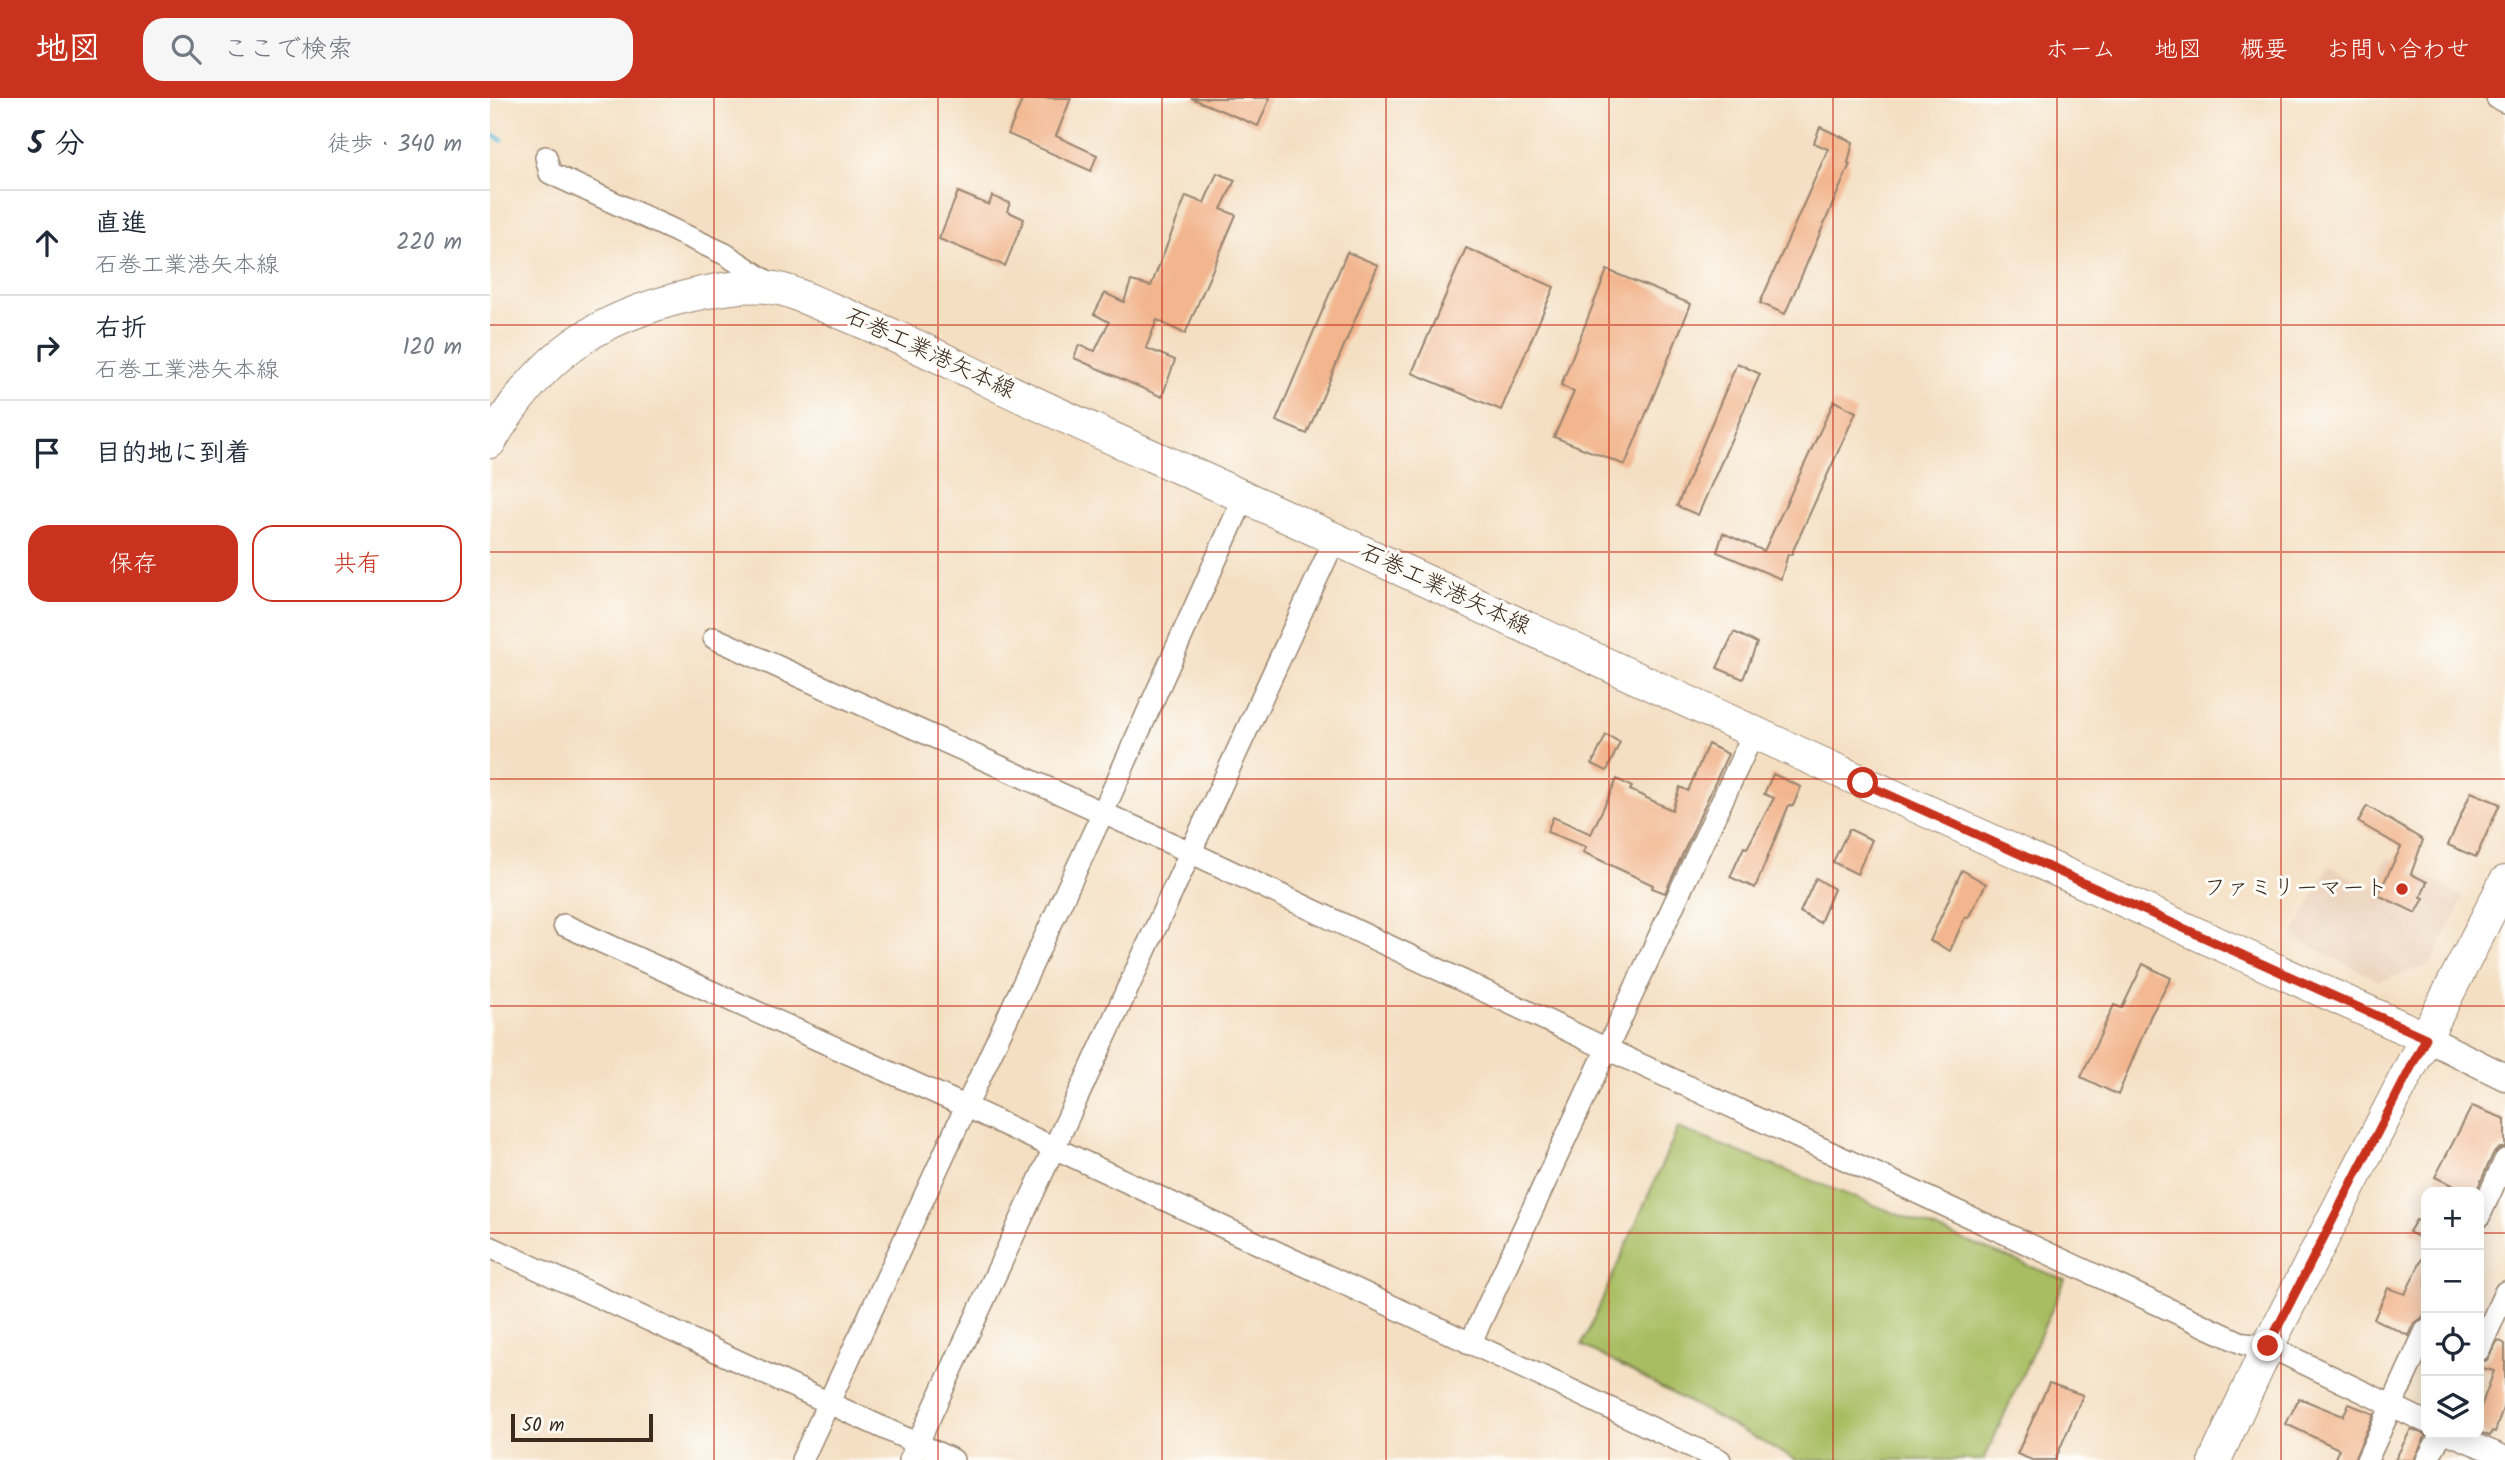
<!DOCTYPE html>
<html lang="ja">
<head>
<meta charset="utf-8">
<style>
  :root { --surface:#fff; --page:#f6f6f7; --text:#1f2937; --muted:#747a83; --line:#e0e1e3; --accent:#c8321e }
  body { margin:0; font-family:Kalam,"Klee One",sans-serif; background:var(--page); color:var(--text) }
  .controls { position:absolute; right:21px; bottom:21px; display:grid; overflow:hidden; border-radius:14px; box-shadow:0 4px 18px #0003 }
  .controls button { width:63px; height:63px; display:grid; place-items:center; padding:0; border:0; border-bottom:2px solid var(--line); background:var(--surface); color:var(--text); font:35px sans-serif }
  .scale { position:absolute; left:21px; bottom:18px; width:142px; box-sizing:border-box; padding-left:7px; border:4px solid #3b2a1e; border-top:0; font-size:19px; line-height:24px; white-space:nowrap; color:#3b2a1e; -webkit-text-stroke:5px #fdfcf7; paint-order:stroke }
  .stop { position:absolute; width:21px; height:21px; margin:-16px; border:5px solid #c8321e; border-radius:50%; background:#fff }
  .stop.end { background:#c8321e; border-color:#fff; box-shadow:0 2px 7px #0008 }
  .list { margin:0; padding:0; list-style:none }
  h2 { display:flex; justify-content:space-between; align-items:center; height:91px; margin:0; padding:0 28px; font-size:30px }
  h2 small { font-size:23px; font-weight:400; color:var(--muted) }
  .list li { display:grid; grid-template-columns:46px 1fr auto; gap:21px; align-items:center; box-sizing:border-box; height:105px; padding:0 28px; border-top:2px solid var(--line) }
  .list b { display:block; font-size:26px; white-space:nowrap }
  .list p { margin:0; font-size:23px; white-space:nowrap; color:var(--muted) }
  .list em { font-size:23px; font-style:normal; color:var(--muted) }
  .actions { display:flex; gap:14px; padding:21px 28px }
  .actions a { flex:1; padding:16px 0; border:2px solid var(--accent); border-radius:21px; text-align:center; font-size:24px; color:var(--accent) }
  .actions .main { background:var(--accent); color:#fff }
  .icon { flex:none; width:38px; height:38px; fill:none; stroke:currentColor; stroke-width:2; stroke-linecap:round; stroke-linejoin:round }
  .map { position:relative; flex:none; width:2015px; height:1362px; overflow:hidden }
  header { display:flex; align-items:center; gap:42px; box-sizing:border-box; height:98px; padding:0 35px; background:var(--accent); color:#fff }
  header strong { font-size:33px }
  nav { display:flex; gap:38px; margin-inline-start:auto; font-size:24px }
  .search { width:490px; height:63px; background:var(--page); display:flex; align-items:center; gap:18px; box-sizing:border-box; padding:0 24px; border-radius:21px; color:var(--muted); font-size:26px }
  main { display:flex }
  aside { flex:1; background:var(--surface) }
  .map>svg:first-child { display:block }
  .built { fill:#e9ceb6 }
  .green { fill:#a8bd62; stroke:#727440; stroke-width:2 }
  .lines { fill:none; stroke-linecap:round; stroke-linejoin:round }
  .stream { stroke:#5bbdda; stroke-width:5 }
  .building { fill:#f2b58d }
  .minor-casing { stroke:#988470; stroke-width:24 }
  .tertiary-casing { stroke:#988470; stroke-width:29 }
  .secondary-casing { stroke:#988470; stroke-width:34 }
  .minor { stroke:#fff; stroke-width:21 }
  .tertiary { stroke:#fff; stroke-width:26 }
  .secondary { stroke:#fff; stroke-width:32 }
  .route { stroke:#c8321e; stroke-width:9 }
  .grid { fill:none; stroke:#c8321e; stroke-width:2; stroke-opacity:0.55 }
  .poi-dot { fill:#c8321e; stroke:#fdfcf7; stroke-width:2.5 }
  .labels { text-anchor:middle; dominant-baseline:central; stroke-width:6; stroke-linejoin:round; paint-order:stroke }
  .street-label { font-size:23px; fill:#3b2a1e; stroke:#fdfcf7 }
  .poi-label { font-size:23px; fill:#3b2a1e; stroke:#fdfcf7; text-anchor:end }
</style>
</head>
<body>
<header>
<strong>地図</strong>
<div class="search"><svg class="icon" aria-label="search" viewBox="0 0 24 24"><circle cx="10" cy="10" r="6"/><path d="M15 15l6 6"/></svg>ここで検索</div>
<nav><a>ホーム</a><a>地図</a><a>概要</a><a>お問い合わせ</a></nav>
</header>
<main>
<aside>
<h2>5 分<small>徒歩 · 340 m</small></h2>
<ul class="list">
<li><svg class="icon" aria-label="ahead" viewBox="0 0 24 24"><path d="M12 20V5M6 11l6-6 6 6"/></svg><div><b>直進</b><p>石巻工業港矢本線</p></div><em>220 m</em></li>
<li><svg class="icon" aria-label="right" viewBox="0 0 24 24"><path d="M7 20v-9h11M14 6l5 5-5 5"/></svg><div><b>右折</b><p>石巻工業港矢本線</p></div><em>120 m</em></li>
<li><svg class="icon" aria-label="arrive" viewBox="0 0 24 24"><path d="M6 21V4h12l-3 4 3 4H6"/></svg><div><b>目的地に到着</b></div></li>
</ul>
<div class="actions"><a class="main">保存</a><a>共有</a></div>
</aside>
<div class="map">
<svg width="2015" height="1362" viewBox="0 0 2015 1362">
  <rect width="100%" height="100%" fill="#fdfcf7"/>
  <filter id="ink" filterUnits="userSpaceOnUse"><feTurbulence type="fractalNoise" baseFrequency=".0143" numOctaves="2"/><feDisplacementMap in="SourceGraphic" scale="14" xChannelSelector="R" yChannelSelector="G"/><feConvolveMatrix kernelMatrix="1 2 1 2 8 2 1 2 1" color-interpolation-filters="sRGB"/></filter>
  <filter id="wash" filterUnits="userSpaceOnUse"><feTurbulence type="fractalNoise" baseFrequency=".00686" numOctaves="4" result="noise"/><feDisplacementMap in="SourceGraphic" scale="28" xChannelSelector="R" yChannelSelector="G"/><feGaussianBlur stdDeviation="1.57" result="paint"/><feColorMatrix in="noise" values="0 0 0 0 0 0 0 0 0 0 0 0 0 0 0 0 0 1.4 0 .05"/><feComposite in="paint" operator="in"/></filter>
  <g filter="url(#wash)">
    <rect width="100%" height="100%" fill="#f4dfc2"/>
    <polygon class="built" points="1898,760 1974,799 1940,867 1889,883 1803,839 1839,768 1882,790"/>
    <polygon class="green" points="1188,1030 1575,1182 1494,1362 1306,1362 1092,1247"/>
    <g class="lines">
      <polyline class="stream" points="0,36 12,42"/>
    </g>
    <g id="blocks">
      <g class="building">
        <polygon points="533,0 581,0 566,38 607,57 601,73 518,36"/>
        <polygon points="701,0 780,0 768,28"/>
        <polygon points="1330,29 1363,44 1358,65 1360,66 1295,216 1270,205 1338,51 1324,45"/>
        <polygon points="727,75 745,82 731,111 746,117 695,236 667,222 656,250 685,262 672,299 584,260 589,247 605,253 619,224 604,216 615,195 634,204 641,183 661,188 696,98 714,105"/>
        <polygon points="468,94 499,107 502,98 520,105 517,113 534,121 515,168 449,141"/>
        <polygon points="976,150 1064,189 1011,312 922,275"/>
        <polygon points="857,154 888,167 817,336 786,323"/>
        <polygon points="1117,172 1201,206 1135,367 1064,339 1084,294 1071,287"/>
        <polygon points="1247,265 1270,276 1208,417 1187,408"/>
        <polygon points="1344,303 1366,314 1301,457 1298,456 1291,481 1227,454 1233,435 1274,453"/>
        <polygon points="1244,534 1267,545 1253,581 1227,570"/>
        <polygon points="1116,637 1130,644 1117,673 1102,666"/>
        <polygon points="1218,646 1238,656 1175,795 1162,790 1163,787 1093,754 1096,749 1057,734 1063,719 1101,736 1127,681 1142,689 1140,692 1182,712 1190,689 1198,693"/>
        <polygon points="1283,676 1311,689 1303,708 1299,707 1265,790 1240,779 1254,749 1257,750 1284,700 1274,696"/>
        <polygon points="1981,694 2010,706 1986,759 1958,747"/>
        <polygon points="1877,708 1933,742 1921,776 1937,784 1931,799 1934,800 1926,815 1888,797 1911,749 1868,724"/>
        <polygon points="1359,731 1382,742 1367,776 1343,764"/>
        <polygon points="1472,772 1496,786 1478,820 1475,819 1460,853 1440,843"/>
        <polygon points="1326,780 1344,791 1330,825 1310,814"/>
        <polygon points="1653,866 1681,880 1661,917 1628,997 1591,979 1624,907 1632,910"/>
        <polygon points="1982,1008 2015,1021 2015,1049 2008,1051 2003,1056 1986,1094 1976,1094 1945,1079"/>
        <polygon points="1926,1122 1936,1126 1933,1142 1919,1134"/>
        <polygon points="1936,1153 1936,1212 1933,1219 1924,1226 1919,1238 1884,1221 1898,1190 1915,1196"/>
        <polygon points="2008,1242 2015,1246 2015,1304 2005,1334 2002,1333 2000,1338 1989,1334 1989,1314 2004,1273 1989,1269 1989,1265 1997,1262"/>
        <polygon points="1559,1285 1593,1297 1565,1362 1542,1362 1527,1356"/>
        <polygon points="1809,1300 1853,1318 1859,1306 1884,1316 1864,1362 1844,1362 1849,1351 1796,1326"/>
        <polygon points="1921,1331 1936,1337 1924,1362 1905,1362"/>
      </g>
    </g>
  </g>
  <g filter="url(#ink)">
    <use href="#blocks" fill-opacity="0" stroke="#988470" stroke-width="2"/>
    <g class="lines">
      <defs>
        <g id="minor">
          <polyline points="2007,0 2015,4"/>
          <polyline points="56,59 60,75 235,156 284,188"/>
          <polyline points="224,540 700,754 1117,951 1754,1246 1778,1248 1936,1324"/>
          <polyline points="74,827 477,1009 1230,1362"/>
          <polyline points="1989,1119 2015,1062"/>
          <polyline points="0,1149 463,1362"/>
          <polyline points="980,1246 1263,636"/>
          <polyline points="1989,1252 2015,1194"/>
          <polyline points="1960,1336 2015,1359"/>
          <polyline points="312,1362 613,714 754,399"/>
          <polyline points="420,1362 845,441"/>
          <polyline points="1877,1362 1936,1232"/>
          <polyline points="1937,1362 1951,1336"/>
        </g>
        <polyline id="tertiary" points="1936,940 2015,979"/>
        <g id="secondary">
          <path d="M0 344C50 258 105 219 203 197 230 191 261 185 289 191 305 194 323 204 339 210 393 231 445 257 497 282 594 330 695 371 793 417 1173 594 1554 767 1936 940"/>
          <polyline points="1725,1362 1778,1248 2015,784"/>
        </g>
      </defs>
      <use href="#minor" class="minor-casing"/>
      <use href="#tertiary" class="tertiary-casing"/>
      <use href="#secondary" class="secondary-casing"/>
      <use href="#minor" class="minor"/>
      <use href="#tertiary" class="tertiary"/>
      <use href="#secondary" class="secondary"/>
    </g>
  </g>
  <g class="lines" filter="url(#ink)">
    <polyline class="route" points="1373,685 1936,940 1778,1248"/>
  </g>
  <path class="grid" d="M224 0V1362M448 0V1362M672 0V1362M896 0V1362M1119 0V1362M1343 0V1362M1567 0V1362M1791 0V1362M0 227H2015M0 454H2015M0 681H2015M0 908H2015M0 1135H1936M1989 1135H2015"/>
  <circle class="poi-dot" cx="1912" cy="791" r="7"/>
  <g class="labels">
    <g class="street-label">
      <text transform="translate(440 256) rotate(25)">石巻工業港矢本線</text>
      <text transform="translate(955 492) rotate(25)">石巻工業港矢本線</text>
    </g>
    <g class="poi-label">
      <text x="1898" y="791">ファミリーマート</text>
    </g>
  </g>
</svg>
<div class="controls">
<button>+</button>
<button>−</button>
<button><svg class="icon" aria-label="locate" viewBox="0 0 24 24"><circle cx="12" cy="12" r="6"/><path d="M12 2v4M12 18v4M2 12h4M18 12h4"/></svg></button>
<button><svg class="icon" aria-label="layers" viewBox="0 0 24 24"><path d="M12 4l9 5-9 5-9-5zM3 14l9 5 9-5"/></svg></button>
</div>
<div class="scale">50 m</div>
<div class="stop" style="left:1373px;top:685px"></div>
<div class="stop end" style="left:1778px;top:1248px"></div>
</div>
</main>
</body>
</html>
